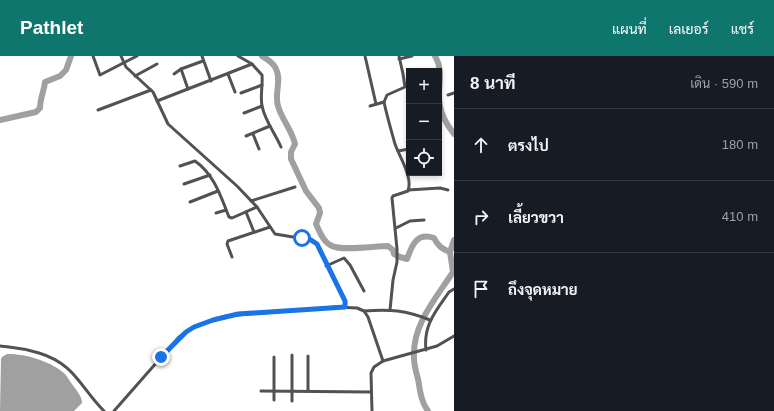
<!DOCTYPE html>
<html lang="th">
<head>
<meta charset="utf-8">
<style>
  :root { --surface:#171b24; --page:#20242c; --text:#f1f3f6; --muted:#9ea1a6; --line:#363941; --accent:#0f766e }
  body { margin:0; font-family:Helvetica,Sarabun,sans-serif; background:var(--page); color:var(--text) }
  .controls { position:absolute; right:12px; top:12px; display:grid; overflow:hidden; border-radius:0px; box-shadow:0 2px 6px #0003 }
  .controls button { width:36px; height:36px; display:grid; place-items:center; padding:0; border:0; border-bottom:1px solid var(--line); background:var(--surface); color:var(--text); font:20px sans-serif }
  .stop { position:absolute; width:12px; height:12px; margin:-9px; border:3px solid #1a73e8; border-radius:50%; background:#fff }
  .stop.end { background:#1a73e8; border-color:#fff; box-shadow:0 1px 4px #0008 }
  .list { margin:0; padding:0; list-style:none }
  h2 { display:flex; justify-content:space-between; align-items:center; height:52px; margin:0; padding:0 16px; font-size:17px }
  h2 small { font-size:13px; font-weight:400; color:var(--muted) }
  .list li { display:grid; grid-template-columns:26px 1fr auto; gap:12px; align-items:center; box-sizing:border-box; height:72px; padding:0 16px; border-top:1px solid var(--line) }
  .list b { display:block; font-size:15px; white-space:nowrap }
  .list em { font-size:13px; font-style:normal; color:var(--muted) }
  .icon { flex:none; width:22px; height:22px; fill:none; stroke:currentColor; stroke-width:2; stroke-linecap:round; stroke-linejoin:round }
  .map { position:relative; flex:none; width:454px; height:355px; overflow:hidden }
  header { display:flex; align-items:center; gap:24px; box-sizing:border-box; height:56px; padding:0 20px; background:var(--accent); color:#fff }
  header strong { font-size:19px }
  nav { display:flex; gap:22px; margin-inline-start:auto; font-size:14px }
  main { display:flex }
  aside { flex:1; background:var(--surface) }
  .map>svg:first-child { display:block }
  .water { fill:#a0a0a0 }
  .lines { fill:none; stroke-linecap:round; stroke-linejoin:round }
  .river { stroke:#a0a0a0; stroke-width:6 }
  .street { stroke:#525252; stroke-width:3 }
  .route { stroke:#1a73e8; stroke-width:5 }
</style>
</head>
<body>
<header>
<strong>Pathlet</strong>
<nav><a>แผนที่</a><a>เลเยอร์</a><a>แชร์</a></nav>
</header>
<main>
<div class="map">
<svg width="454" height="355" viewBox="0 0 454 355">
  <rect width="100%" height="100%" fill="#fff"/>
  <path class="water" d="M7 298C24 297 53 306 65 318 68 321 69 325 72 328 76 334 82 340 82 347L74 355H0L1 303 2 301Z"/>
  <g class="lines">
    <g class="river">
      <path d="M262 0C267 3 274 7 276 13 282 24 274 38 278 50 282 64 292 74 295 88L291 96V103L306 135 319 152 320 157 316 168C320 176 323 186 332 190 342 195 375 190 388 190L393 194 394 198 400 201 407 203C412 189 417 176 434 182 438 190 442 193 450 196"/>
      <path d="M435 0C445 16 436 33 440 50 442 61 447 69 454 78"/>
      <path d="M0 64 36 56 40 52C40 43 44 35 45 26L60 20 66 14 71 0"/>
      <path d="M428 355C421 346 420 334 418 323 416 316 414 309 414 302 412 269 436 242 453 216L450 196 454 184"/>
    </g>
    <g class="street">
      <polyline points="93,0 100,19 137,0"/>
      <polyline points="121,0 126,11 153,36 168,68 237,130 257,151 275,178 311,184 317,188 345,245 345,251"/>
      <polyline points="202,0 211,25"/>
      <path d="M238 0 252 8 262 19C263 29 260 40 262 50 265 65 275 77 281 91"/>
      <polyline points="365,0 376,48"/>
      <polyline points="399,3 412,0"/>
      <polyline points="181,13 188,33"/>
      <polyline points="174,18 181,13 203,5"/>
      <polyline points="228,18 235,36"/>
      <polyline points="135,20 157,8"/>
      <polyline points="241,37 262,29"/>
      <polyline points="448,39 454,37"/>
      <polyline points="157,45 252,8"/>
      <polyline points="370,50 384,46"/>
      <polyline points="98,54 151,34"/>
      <polyline points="244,57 262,50"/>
      <polyline points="253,78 259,93"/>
      <polyline points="246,80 270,70"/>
      <polyline points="398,95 409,93"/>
      <path d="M180 110 195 105C214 118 221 141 229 161L232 162 257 151"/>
      <polyline points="184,128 210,119"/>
      <polyline points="408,134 440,132 448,134"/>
      <polyline points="251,145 295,131"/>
      <polyline points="190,146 218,135"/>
      <polyline points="246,156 254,176"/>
      <polyline points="216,157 226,154"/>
      <polyline points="396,172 410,165 424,164"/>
      <polyline points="232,201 227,188 228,185 270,171"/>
      <polyline points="326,210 344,202 350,209 364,235"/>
      <path d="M390 254 393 224 397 206V193L392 142 393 140 408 135C413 121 400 102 395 88 391 74 387 60 384 46L387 39 405 31 403 18 399 0"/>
      <path d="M364 255C389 253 406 254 430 264"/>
      <path d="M0 290C3 291 6 290 9 291 19 292 29 294 39 297 75 308 80 331 104 355"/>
      <path d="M426 294C423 269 436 255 449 236L454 233"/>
      <polyline points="308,300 308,335"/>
      <polyline points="261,335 371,336"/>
      <polyline points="274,344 274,301"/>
      <polyline points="292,345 292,299"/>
      <polyline points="114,355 179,281 194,271 213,264 226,260 336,251 357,252 364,255 368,261 383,305"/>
      <polyline points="372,355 371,317 374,311 383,305 437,290 454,280"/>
    </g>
  </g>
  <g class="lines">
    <polyline class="route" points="161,301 186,276 194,271 213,264 238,258 345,251 345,245 317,188 311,184 302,182"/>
  </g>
</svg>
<div class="controls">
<button>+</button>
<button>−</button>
<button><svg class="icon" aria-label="locate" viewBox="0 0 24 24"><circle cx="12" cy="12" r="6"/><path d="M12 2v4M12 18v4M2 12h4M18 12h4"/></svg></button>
</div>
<div class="stop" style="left:302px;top:182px"></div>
<div class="stop end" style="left:161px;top:301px"></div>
</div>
<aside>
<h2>8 นาที<small>เดิน · 590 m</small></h2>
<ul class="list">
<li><svg class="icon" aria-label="ahead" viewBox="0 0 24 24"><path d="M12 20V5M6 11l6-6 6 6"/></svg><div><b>ตรงไป</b></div><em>180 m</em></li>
<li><svg class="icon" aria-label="right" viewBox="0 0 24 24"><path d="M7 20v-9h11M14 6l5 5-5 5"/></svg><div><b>เลี้ยวขวา</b></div><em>410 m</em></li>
<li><svg class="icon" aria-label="arrive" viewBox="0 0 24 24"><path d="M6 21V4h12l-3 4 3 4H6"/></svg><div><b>ถึงจุดหมาย</b></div></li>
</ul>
</aside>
</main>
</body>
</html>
